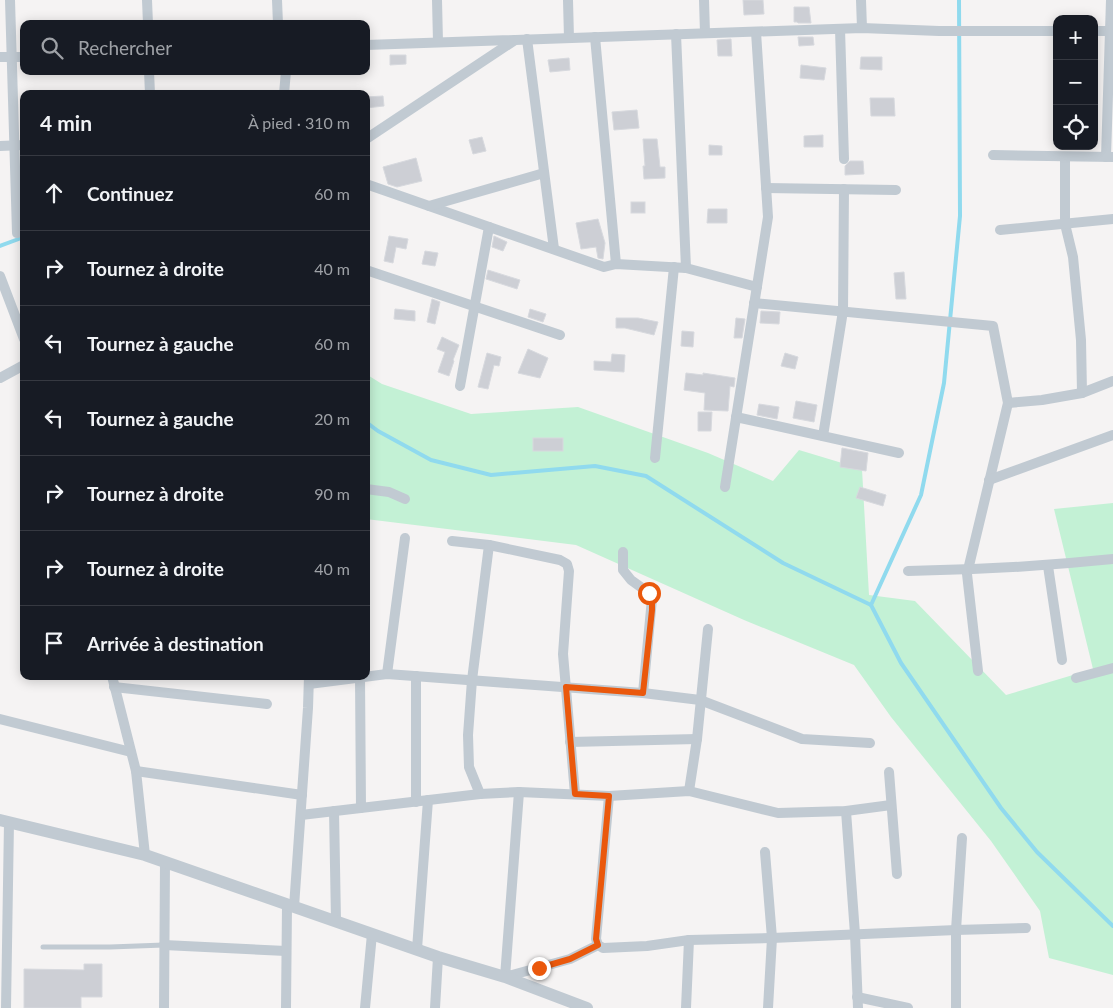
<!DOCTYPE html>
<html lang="fr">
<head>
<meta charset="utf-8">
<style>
  :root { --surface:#171b24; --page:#20242c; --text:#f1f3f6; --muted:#9ea1a6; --line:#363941 }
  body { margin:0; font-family:Lato,sans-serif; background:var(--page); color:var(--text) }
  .controls { position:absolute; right:15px; top:15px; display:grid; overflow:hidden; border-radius:10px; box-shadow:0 2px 12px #0003 }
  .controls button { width:45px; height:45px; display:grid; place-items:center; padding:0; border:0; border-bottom:1px solid var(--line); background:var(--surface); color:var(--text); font:25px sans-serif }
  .stop { position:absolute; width:15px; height:15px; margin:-11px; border:4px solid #ea580c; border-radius:50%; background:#fff }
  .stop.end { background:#ea580c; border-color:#fff; box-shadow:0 1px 5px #0008 }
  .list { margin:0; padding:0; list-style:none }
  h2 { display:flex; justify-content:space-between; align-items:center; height:65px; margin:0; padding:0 20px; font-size:21px }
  h2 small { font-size:16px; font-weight:400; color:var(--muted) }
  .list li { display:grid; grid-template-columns:32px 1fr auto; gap:15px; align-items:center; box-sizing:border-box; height:75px; padding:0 20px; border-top:1px solid var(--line) }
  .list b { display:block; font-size:19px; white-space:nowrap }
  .list em { font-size:16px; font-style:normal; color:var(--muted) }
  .icon { flex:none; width:28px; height:28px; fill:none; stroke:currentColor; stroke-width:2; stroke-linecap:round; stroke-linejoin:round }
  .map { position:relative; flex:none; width:1113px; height:1008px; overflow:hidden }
  .search { position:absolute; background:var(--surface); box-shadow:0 2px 12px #0003; left:20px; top:20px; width:350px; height:55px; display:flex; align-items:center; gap:12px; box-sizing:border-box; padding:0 18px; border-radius:10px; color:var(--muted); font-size:19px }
  .panel { position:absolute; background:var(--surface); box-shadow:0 2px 12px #0003; left:20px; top:90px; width:350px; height:590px; border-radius:10px }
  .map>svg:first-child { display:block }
  .green { fill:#c3f1d5 }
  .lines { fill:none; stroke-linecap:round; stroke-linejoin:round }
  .stream { stroke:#90daee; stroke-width:4 }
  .building { fill:#cdcfd5; stroke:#d7d9de }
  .service { stroke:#c1cad2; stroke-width:5 }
  .minor { stroke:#c1cad2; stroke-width:10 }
  .tertiary { stroke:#c1cad2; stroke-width:12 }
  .route { stroke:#ea580c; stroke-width:6 }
</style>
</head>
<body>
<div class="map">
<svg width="1113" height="1008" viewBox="0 0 1113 1008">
  <rect width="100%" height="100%" fill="#f5f3f3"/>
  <polygon class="green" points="366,374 382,384 471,414 578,407 708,453 773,481 799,450 862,469 869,595 915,601 1006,695 1093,669 1054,509 1113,503 1113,975 1049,958 1040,911 991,841 891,717 854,665 744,620 576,545 366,519"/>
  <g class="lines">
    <g class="stream">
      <polyline points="0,246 24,237"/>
      <polyline points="366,422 378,431 431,460 491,475 595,466 646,476 783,563 871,605 901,663 1001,808 1037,852 1113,926"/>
      <polyline points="871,605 921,495 944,383 960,216 959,0"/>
    </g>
  </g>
  <g class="building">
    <polygon points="743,0 763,0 764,14 744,15"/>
    <polygon points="794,7 809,7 811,23 798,23 797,22 794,22"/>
    <polygon points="798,37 813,37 814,45 799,46"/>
    <polygon points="731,39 732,56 718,56 717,40"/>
    <polygon points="390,55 406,55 406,64 390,65"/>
    <polygon points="861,57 882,57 882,70 860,69"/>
    <polygon points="569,58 570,70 550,72 548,60"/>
    <polygon points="801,65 826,68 824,80 800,78"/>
    <polygon points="383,96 384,106 366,108 366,97"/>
    <polygon points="870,98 894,98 895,116 871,116"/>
    <polygon points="637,110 639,128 614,130 612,112"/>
    <polygon points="823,135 823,147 804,147 804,136"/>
    <polygon points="482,137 486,151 473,154 469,140"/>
    <polygon points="643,139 657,139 660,167 665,167 665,178 644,179 643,166 645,166"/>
    <polygon points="709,145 722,146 722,155 709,155"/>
    <polygon points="416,158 422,181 397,187 388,184 383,167"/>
    <polygon points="850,161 863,161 864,174 845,175 845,166"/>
    <rect x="631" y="202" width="14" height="11"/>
    <polygon points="708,209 727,209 727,223 707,223"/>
    <polygon points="598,219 605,243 603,259 598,258 596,247 581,249 576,223"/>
    <polygon points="389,236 408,239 406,249 396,247 393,263 384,261"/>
    <polygon points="494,236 507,242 503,251 492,247"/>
    <polygon points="425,251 438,253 435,266 422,264"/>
    <polygon points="488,270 520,280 517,289 486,279"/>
    <polygon points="904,272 906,299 896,299 894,273"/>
    <polygon points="432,299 440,302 435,324 427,322"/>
    <polygon points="395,309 415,311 415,321 394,319"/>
    <polygon points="530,309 546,314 543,322 528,317"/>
    <polygon points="761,311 780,312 779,324 760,323"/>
    <polygon points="616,318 638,318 658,322 654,335 625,328 616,328"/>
    <polygon points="736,318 745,319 742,338 734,338"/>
    <polygon points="682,331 694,332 693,347 681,346"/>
    <polygon points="442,337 459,345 453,360 454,361 449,376 438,372 445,352 437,349"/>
    <polygon points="528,349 548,358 540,378 518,373"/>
    <polygon points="487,353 501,357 499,366 494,365 488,389 478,387"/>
    <polygon points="785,353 798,357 795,369 781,366"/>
    <polygon points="612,354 625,355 624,372 594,370 594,361 611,362"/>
    <polygon points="686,373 703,375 703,373 735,378 734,387 730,386 728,411 704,410 705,393 684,390"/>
    <polygon points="796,401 817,405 814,422 793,418"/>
    <polygon points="759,404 779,407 777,419 757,415"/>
    <polygon points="698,412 712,412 711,431 698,431"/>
    <rect x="533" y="438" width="30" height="13"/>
    <polygon points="842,448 868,453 866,471 840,467"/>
    <polygon points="860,487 886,495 883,506 856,498"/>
    <polygon points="84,964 102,964 102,997 81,997 81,1008 24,1008 24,969 84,970"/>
  </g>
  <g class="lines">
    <polyline class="service" points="43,947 110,947 164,945"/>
    <g class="minor">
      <polyline points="10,0 17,233"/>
      <polyline points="147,0 148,24"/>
      <polyline points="277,0 278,24"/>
      <polyline points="437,0 438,42"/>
      <polyline points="568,0 569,38"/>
      <polyline points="704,0 705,33"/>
      <polyline points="861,0 862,28"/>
      <polyline points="840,29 844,159"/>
      <polyline points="1094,31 1110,31"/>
      <polyline points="676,34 686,268"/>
      <polyline points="595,37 616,264"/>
      <polyline points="527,39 554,249"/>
      <polyline points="366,45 862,28 939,31 1057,31"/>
      <polyline points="0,57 24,57"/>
      <polyline points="149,71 150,94"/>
      <polyline points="284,94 286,71"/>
      <polyline points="366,139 515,40"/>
      <polyline points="0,146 24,145"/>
      <polyline points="993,155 1112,157"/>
      <polyline points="1065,157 1065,224 1073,257 1081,340 1082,393"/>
      <polyline points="1106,157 1111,0"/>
      <polyline points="366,184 604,267 616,264 686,268 757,287"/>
      <polyline points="766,188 896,190"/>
      <polyline points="429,206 544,173"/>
      <polyline points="1000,230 1113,219"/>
      <polyline points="366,270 560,335"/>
      <polyline points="0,276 24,339"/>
      <polyline points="754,303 993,326 1008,403 967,574 978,671"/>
      <polyline points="0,378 24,365"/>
      <polyline points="460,386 489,227"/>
      <polyline points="1008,403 1042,400 1082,393 1113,381"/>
      <polyline points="736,417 899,453"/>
      <polyline points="823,436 843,311 844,189"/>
      <polyline points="655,458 674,267"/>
      <polyline points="989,480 1113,435"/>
      <polyline points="725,487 768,217 756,32"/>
      <polyline points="366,489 389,492 405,499"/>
      <polyline points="452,541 489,545 472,680 468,735 469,767 480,794"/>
      <polyline points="489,545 560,560 567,564 569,571 563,654 575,794"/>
      <polyline points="623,552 623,570 631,580 649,593 652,599 643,693"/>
      <polyline points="1048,566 1062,660"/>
      <path d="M908 571C977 570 1045 566 1113 559"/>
      <polyline points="387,674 405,538"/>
      <polyline points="112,676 136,771 145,855"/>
      <polyline points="416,676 416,802"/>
      <polyline points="360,677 361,808"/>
      <polyline points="1076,678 1113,668"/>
      <polyline points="309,684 387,674 643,693 700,700 802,739 870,743"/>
      <polyline points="114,687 267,704"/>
      <polyline points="0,719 131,752"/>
      <polyline points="570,742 697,739"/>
      <polyline points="136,771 302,795"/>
      <polyline points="889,772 897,874"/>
      <polyline points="689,791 697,739 708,629"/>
      <polyline points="519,792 505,977 570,959 598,945"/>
      <polyline points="609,796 596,939 598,945 603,948 647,946 689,940 772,938 956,930 956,1008"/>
      <polyline points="334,811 336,921"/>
      <polyline points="846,811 855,934 858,1008"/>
      <polyline points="301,815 480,794 519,792 609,796 689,791 778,813 846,811 891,805"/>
      <polyline points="962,838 956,930 1026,928"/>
      <polyline points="765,852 772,938 768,1008"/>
      <polyline points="294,907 308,708 309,676"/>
      <polyline points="164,945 286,951"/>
      <polyline points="417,949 428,800"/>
      <polyline points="857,997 908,1008"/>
      <polyline points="6,1008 9,822"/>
      <polyline points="164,1008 165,862"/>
      <polyline points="286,1008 287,905"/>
      <polyline points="365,1008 372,934"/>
      <polyline points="435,1008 438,957"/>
      <polyline points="686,1008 689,940"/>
    </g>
    <polyline class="tertiary" points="0,820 145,855 438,957 505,977 587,1008"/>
  </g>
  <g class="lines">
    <polyline class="route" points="539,968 570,959 598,945 596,939 609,796 575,794 566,687 643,693 652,610 652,599 649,593"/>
  </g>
</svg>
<div class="controls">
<button>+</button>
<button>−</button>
<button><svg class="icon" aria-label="locate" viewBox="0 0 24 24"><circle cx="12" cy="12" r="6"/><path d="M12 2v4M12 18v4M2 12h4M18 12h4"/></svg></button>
</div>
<div class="stop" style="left:649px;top:593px"></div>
<div class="stop end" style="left:539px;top:968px"></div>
<div class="search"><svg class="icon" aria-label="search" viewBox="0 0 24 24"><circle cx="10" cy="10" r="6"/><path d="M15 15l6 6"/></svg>Rechercher</div>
<section class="panel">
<h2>4 min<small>À pied · 310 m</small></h2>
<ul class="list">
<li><svg class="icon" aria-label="ahead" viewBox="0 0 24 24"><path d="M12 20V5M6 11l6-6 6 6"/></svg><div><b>Continuez</b></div><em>60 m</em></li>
<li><svg class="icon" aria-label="right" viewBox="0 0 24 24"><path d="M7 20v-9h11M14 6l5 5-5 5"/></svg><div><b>Tournez à droite</b></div><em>40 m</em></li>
<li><svg class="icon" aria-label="left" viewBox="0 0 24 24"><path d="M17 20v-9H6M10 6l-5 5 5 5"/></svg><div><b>Tournez à gauche</b></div><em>60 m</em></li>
<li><svg class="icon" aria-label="left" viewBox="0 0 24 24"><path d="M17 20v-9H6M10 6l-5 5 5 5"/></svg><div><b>Tournez à gauche</b></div><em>20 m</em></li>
<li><svg class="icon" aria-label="right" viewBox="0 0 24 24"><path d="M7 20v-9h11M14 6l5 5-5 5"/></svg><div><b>Tournez à droite</b></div><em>90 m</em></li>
<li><svg class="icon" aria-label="right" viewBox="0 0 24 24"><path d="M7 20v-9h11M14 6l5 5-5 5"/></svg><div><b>Tournez à droite</b></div><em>40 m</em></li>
<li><svg class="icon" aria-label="arrive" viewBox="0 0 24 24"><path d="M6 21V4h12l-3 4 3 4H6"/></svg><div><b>Arrivée à destination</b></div></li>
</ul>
</section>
</div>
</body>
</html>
